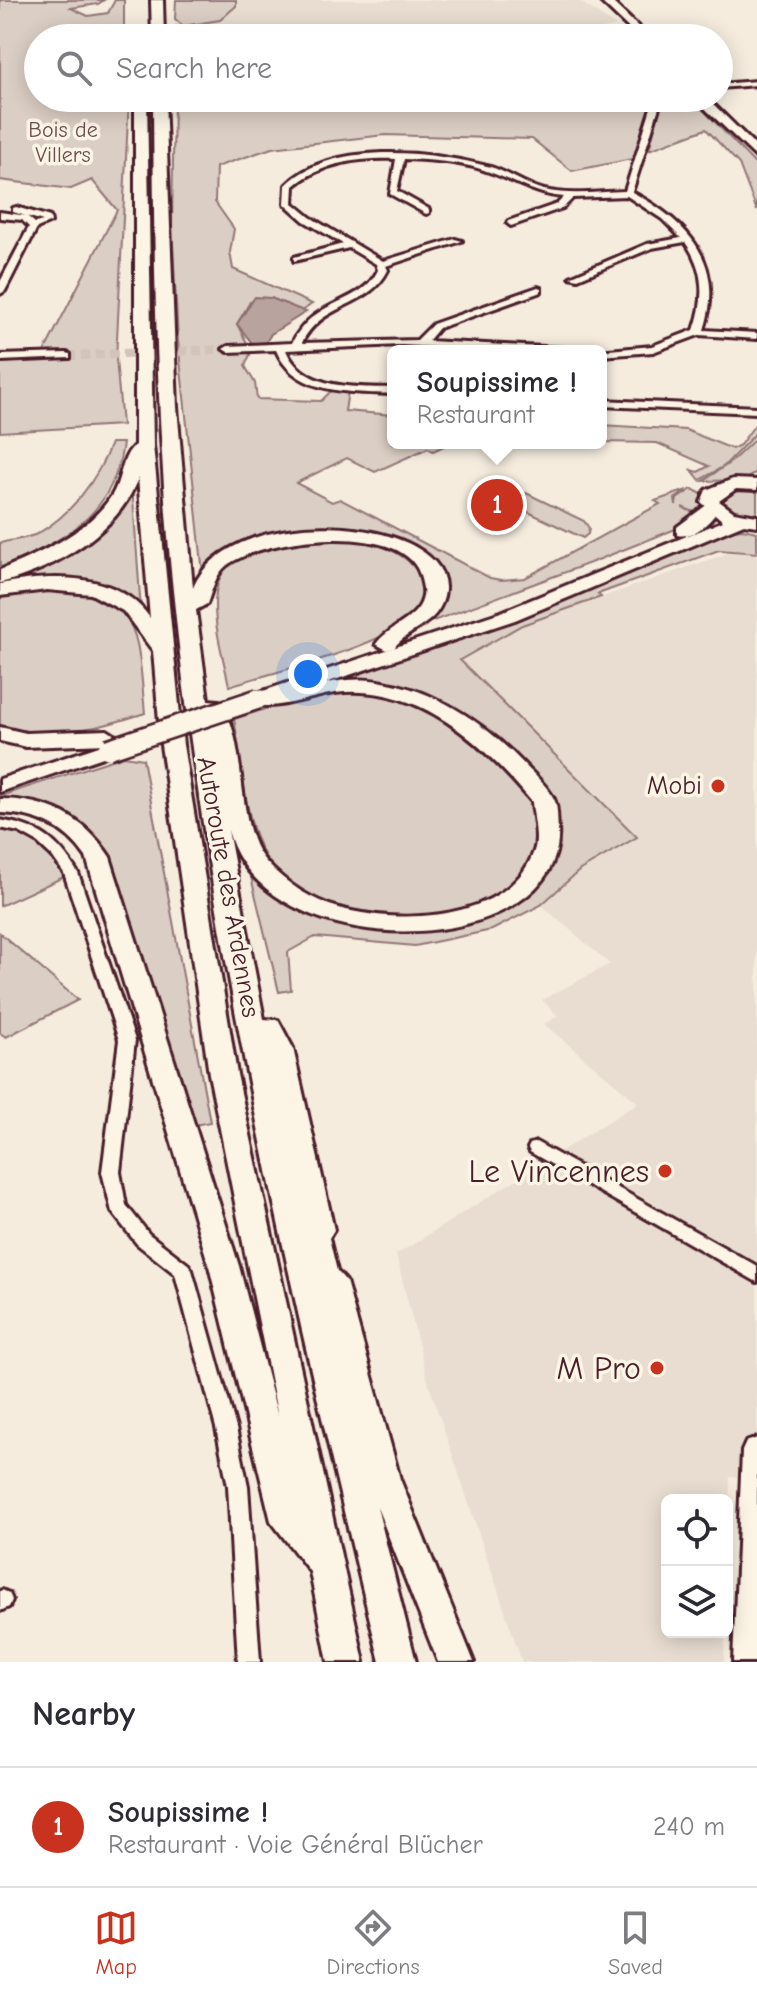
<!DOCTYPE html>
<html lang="en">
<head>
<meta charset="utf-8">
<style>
  :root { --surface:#fff; --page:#f7f7f7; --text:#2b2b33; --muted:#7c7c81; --line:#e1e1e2; --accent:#c8321e }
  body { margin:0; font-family:"Comic Neue",sans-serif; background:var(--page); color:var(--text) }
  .controls { position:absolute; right:24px; bottom:24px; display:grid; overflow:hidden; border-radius:12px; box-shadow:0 4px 20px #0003 }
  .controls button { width:72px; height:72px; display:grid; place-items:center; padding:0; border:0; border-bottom:2px solid var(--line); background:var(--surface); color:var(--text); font:40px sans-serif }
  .you { position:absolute; left:308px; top:674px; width:28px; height:28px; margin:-20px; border:6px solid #fff; border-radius:50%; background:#1a73e8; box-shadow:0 0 0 12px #1a73e833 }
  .badge { display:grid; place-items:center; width:52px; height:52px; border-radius:50%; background:var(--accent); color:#fff; font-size:26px; font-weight:700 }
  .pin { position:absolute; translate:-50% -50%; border:4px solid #fff; box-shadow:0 2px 8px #0006 }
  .popup { position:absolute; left:387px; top:345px; width:220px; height:104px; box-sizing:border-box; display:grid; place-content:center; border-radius:12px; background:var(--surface); filter:drop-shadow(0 2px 6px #0005); font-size:26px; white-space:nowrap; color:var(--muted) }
  .popup b { font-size:30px; color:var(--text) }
  .popup::after { content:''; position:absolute; left:50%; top:100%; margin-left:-16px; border:16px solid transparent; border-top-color:var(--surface) }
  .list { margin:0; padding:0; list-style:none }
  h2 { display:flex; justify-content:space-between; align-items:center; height:104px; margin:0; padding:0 32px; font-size:34px }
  h2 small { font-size:26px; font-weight:400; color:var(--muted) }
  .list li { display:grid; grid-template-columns:52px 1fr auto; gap:24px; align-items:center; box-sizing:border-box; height:120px; padding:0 32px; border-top:2px solid var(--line) }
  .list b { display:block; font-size:30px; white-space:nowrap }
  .list p { margin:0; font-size:26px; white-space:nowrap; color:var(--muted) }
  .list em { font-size:26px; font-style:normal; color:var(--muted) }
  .icon { flex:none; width:44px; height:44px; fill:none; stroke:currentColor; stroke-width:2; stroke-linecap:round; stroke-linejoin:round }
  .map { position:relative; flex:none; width:757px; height:1662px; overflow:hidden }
  .search { position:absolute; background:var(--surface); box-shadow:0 4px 20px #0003; left:24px; right:24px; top:24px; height:88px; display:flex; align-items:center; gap:20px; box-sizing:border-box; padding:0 28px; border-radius:44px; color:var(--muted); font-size:30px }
  .sheet { height:224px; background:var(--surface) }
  nav { display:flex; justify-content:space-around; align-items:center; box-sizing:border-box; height:112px; border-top:2px solid var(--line); background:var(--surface); font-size:22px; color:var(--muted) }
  nav a { display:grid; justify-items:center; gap:4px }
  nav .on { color:var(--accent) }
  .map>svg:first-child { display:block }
  .built { fill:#e8ddd0 }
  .green { fill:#dbcec4; stroke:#927678; stroke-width:2 }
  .water { fill:#b8a39e; stroke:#8c6e70; stroke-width:2 }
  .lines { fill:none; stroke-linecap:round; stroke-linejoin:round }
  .minor-tunnel { stroke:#d3c3ba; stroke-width:9; stroke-dasharray:9 5; stroke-linecap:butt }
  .minor-casing { stroke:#4a1f2b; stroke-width:6 }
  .primary-casing { stroke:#4a1f2b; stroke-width:6 }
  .trunk-casing { stroke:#4a1f2b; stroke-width:6 }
  .motorway-casing { stroke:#4a1f2b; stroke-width:6 }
  .minor { fill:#fcf5e5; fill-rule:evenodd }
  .primary { fill:#fcf5e5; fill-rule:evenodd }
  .trunk { fill:#fcf5e5; fill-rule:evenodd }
  .motorway { fill:#fcf5e5; fill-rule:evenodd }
  .trunk-bridge-casing { stroke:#4a1f2b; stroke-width:24; stroke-linecap:butt }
  .trunk-bridge { stroke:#fcf5e5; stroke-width:19 }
  .poi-dot { fill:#c8321e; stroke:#fcf5e5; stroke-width:3 }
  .labels { text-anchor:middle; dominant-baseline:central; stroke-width:7; stroke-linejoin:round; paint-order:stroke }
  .far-park-label { font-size:22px; fill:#6e4b51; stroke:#fcf5e5 }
  .poi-label { font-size:26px; fill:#4a1f2b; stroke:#fcf5e5; text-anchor:end }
  .street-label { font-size:26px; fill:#4a1f2b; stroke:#fcf5e5 }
  .near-poi-label { font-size:32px; fill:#4a1f2b; stroke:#fcf5e5; text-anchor:end }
</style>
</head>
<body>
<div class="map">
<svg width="757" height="1662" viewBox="0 0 757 1662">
  <rect width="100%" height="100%" fill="#f5ecde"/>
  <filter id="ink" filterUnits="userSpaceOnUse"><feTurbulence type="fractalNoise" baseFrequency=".0125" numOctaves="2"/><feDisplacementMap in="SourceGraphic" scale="16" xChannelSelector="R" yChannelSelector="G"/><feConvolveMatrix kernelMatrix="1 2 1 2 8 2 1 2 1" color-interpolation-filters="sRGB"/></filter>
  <g filter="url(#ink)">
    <g class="built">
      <polygon points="176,0 578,0 616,26 567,38 175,38"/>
      <polygon points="731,552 757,555 757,1478 730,1477 727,1583 727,1500 667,1500 667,1632 725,1632 724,1662 522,1662 429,1385 396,1255 638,1103 544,1024 558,1016 542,1000 610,964 541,905 580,870 636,836 459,660 522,625"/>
    </g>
    <g class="green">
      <polygon points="0,0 104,0 98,4 71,8 88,16 108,13 115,0 124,0 124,38 38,38 38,98 129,98 116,359 122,425 0,432 0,363 66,358 65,354 43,354 117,210 92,180 71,189 0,180"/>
      <polygon points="176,0 236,0 236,6 220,20 183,26 175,19"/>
      <path d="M174 98H654L637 158 572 171 532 139 385 135 272 148 216 167 215 202 234 229 230 252 233 269 312 304 302 311 271 298 250 302 237 324 248 345 227 347 252 350 245 366 255 383 257 399 321 401 334 388 393 393 348 391 345 411 393 415V443H450L433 451 428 448 375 472 347 458 296 483 332 502 340 499 490 578 501 580 525 578 660 504 655 501 687 490 675 499 676 505 677 499 692 489 702 494 704 508 701 515 682 507 698 515 673 530 590 563 417 627 439 585C424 571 408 548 390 538 352 517 264 525 229 548 218 555 211 565 203 574L178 341 172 225Z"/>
      <polygon points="665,98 692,98 757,166 757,211 739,164 706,129 649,150 662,100"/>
      <polygon points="757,422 757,432 724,466 700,480 692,470 698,472 709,466 657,443 601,442 601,425 686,430 732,449 740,445"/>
      <polygon points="757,437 755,473 744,480 703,481 731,462"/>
      <path d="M111 443H123C114 518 62 540 0 569V543C11 540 26 539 37 534 71 515 98 479 111 443Z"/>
      <polygon points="132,485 141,611 106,590 0,587 0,580 48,559"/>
      <polygon points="736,491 757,491 757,515 735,512 724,505 724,496"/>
      <polygon points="526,493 584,521 589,528 588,534 583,538 507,502"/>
      <path d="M743 529 757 532V553L719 550 598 594 601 597 522 625 460 660 637 837 580 870 541 905 492 930 415 946 315 937 288 952 291 990 279 992 249 869C294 917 349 931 413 929 430 928 452 927 467 920 481 913 495 902 508 894 527 882 549 873 556 850 573 795 470 709 424 693 396 683 363 685 333 683 434 649 533 612 631 573 662 561 714 530 743 529Z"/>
      <path d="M320 536C359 540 407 543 424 583 424 597 421 608 411 617 378 649 276 671 229 686 221 643 194 574 247 552 269 543 297 541 320 536Z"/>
      <path d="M43 588C144 596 136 626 145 713 96 729 51 741 0 726V595Z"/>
      <path d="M368 691C433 704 450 719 496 764 508 776 525 789 533 805 536 811 535 821 536 829 548 922 363 934 306 898 288 886 271 869 261 849 243 811 242 760 234 719L306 696Z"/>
      <path d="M124 756 143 759 210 1122 194 1125 105 848C79 811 44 800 0 800V796Z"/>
      <path d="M0 828C35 831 51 847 66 876L0 906Z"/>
      <polygon points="0,933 78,1000 6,1037 0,1033"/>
    </g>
    <polygon class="water" points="255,297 271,298 306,312 271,334 265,344 252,343 237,324"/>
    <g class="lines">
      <polyline class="minor-tunnel" points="67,356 228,349"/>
      <defs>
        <g id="minor">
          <polygon points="757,81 757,85 719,88 719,84"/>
          <path d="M654 98H662L632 192C688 222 726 263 704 330L757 333V339L699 335 653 352 601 356V351H598L652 346 694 330C705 299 705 270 685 242L652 248 578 279 570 277 647 244 681 238 662 219 627 196 573 198 563 208 511 226 507 223 508 221 557 204 564 197C537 195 517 182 492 173 465 162 432 160 404 159L397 191 429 209V213L426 214 390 194 396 159C359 158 323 162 294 186L293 203 310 217 383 261 455 239 462 241 386 266 388 270C369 309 321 302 302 343L417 340 433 324 538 287 541 288V292L439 328 428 341 564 348 569 351H511L401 345 286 350C303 390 355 387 393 388V394C351 392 295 395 276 350L228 352 223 349 228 346 292 343C315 296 360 307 378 270L376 264 349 248 294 261V257L343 244 304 221 285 204 286 185C330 140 431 151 487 166 507 171 524 185 544 190 570 196 598 192 625 191Z"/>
          <polygon points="16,207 50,217 51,222 37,228 5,291 0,294 0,282 29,227 22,220 0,218 0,212 27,216 35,223 43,221 13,212 13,208"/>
          <polygon points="67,353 70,354 70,358 0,361 0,355"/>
          <polygon points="601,400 757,407 757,413 601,406"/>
          <path d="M0 820C40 827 57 839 78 873L135 1040 120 1172 126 1205 149 1234 189 1265 192 1270 236 1428 248 1486 260 1662H238L228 1486 216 1428 175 1274 137 1244 112 1212 102 1172 119 1040 64 873 52 856 37 842 19 832 0 828Z"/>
          <polygon points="536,1142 757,1266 757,1282 530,1152 528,1148 530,1144"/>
          <polygon points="2,1590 9,1593 12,1600 9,1607 0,1611 0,1591"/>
        </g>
        <g id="primary">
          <polygon points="599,0 610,0 650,38 639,38"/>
          <polygon points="694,98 707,98 757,147 757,158"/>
          <polygon points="733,479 757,480 757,490 736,489 719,501 734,512 757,516 757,526 723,521 701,502 706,490"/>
          <polygon points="757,1438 757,1662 733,1662 742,1451 746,1442"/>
        </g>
        <g id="trunk">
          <path d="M712 501 721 506C712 520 695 539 677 535V527Z"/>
          <polygon points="738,515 747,520 744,524 515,620 265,703 251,703 248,699 251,695 501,612"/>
          <polygon points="108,743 118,749 115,753 0,792 0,779"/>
        </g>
        <g id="motorway">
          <polygon points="151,0 163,0 164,38 152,38"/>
          <path d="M135 98H147L153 445 183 745 237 1074 364 1662H328L310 1572 271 1521 209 1266 86 857C65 826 36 814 0 813V799C49 800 83 816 110 857L239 1266 278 1417 209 1074 161 745 153 651 123 611 91 594 47 590 0 596V584C50 574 118 571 150 618L138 478C119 532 53 570 0 583V570C40 553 88 533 112 495 122 479 121 456 135 445Z"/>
          <path d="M153 98H165L177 407 193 588C230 494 475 517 442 603 433 626 407 630 394 648L387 650 376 644C388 627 413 621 421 603 425 594 423 587 421 579 410 519 262 537 226 566 215 575 212 591 207 604L196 610 208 700 219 701C250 740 233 828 267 863 287 884 311 900 339 908 400 925 509 922 534 851 539 838 533 816 532 802 483 744 419 682 335 693 307 697 279 711 250 704L247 699 250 694 258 692C299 694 336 674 378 681 436 690 482 721 522 762 532 773 547 785 554 799 558 806 557 819 558 828 568 959 265 972 228 830L264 1019 278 1020 293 1048 334 1230 329 1238 337 1271 346 1281 400 1479 474 1662H438L377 1507 416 1662H380C295 1308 210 954 173 591 156 428 154 262 153 98Z"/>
          <polygon points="0,727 26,733 107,730 118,737 107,744 26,747 0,741"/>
        </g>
      </defs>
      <use href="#minor" class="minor-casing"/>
      <use href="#primary" class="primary-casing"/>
      <use href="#trunk" class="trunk-casing"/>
      <use href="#motorway" class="motorway-casing"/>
      <use href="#minor" class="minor"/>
      <use href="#primary" class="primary"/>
      <use href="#trunk" class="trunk"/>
      <use href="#motorway" class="motorway"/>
      <defs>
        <polyline id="trunk-bridge" points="108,749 258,699"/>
      </defs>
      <use href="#trunk-bridge" class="trunk-bridge-casing"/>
      <use href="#trunk-bridge" class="trunk-bridge"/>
    </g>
  </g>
  <g class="poi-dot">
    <circle cx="718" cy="786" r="8"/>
    <circle cx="665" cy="1171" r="8"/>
    <circle cx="657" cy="1368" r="8"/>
  </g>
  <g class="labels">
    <g class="far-park-label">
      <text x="63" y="130">Bois de<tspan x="63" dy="25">Villers</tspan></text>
    </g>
    <g class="poi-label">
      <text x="702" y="786">Mobi</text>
    </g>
    <g class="street-label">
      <text transform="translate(228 887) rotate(80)">Autoroute des Ardennes</text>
    </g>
    <g class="near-poi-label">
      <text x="649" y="1171">Le Vincennes</text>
      <text x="641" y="1368">M Pro</text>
    </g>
  </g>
</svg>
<div class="controls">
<button><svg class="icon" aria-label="locate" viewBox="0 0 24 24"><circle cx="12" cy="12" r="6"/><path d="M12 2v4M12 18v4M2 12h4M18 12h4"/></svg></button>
<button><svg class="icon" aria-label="layers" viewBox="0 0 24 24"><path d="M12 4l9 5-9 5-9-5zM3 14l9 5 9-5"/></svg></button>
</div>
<div class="you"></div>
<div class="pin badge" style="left:497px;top:505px">1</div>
<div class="popup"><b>Soupissime !</b>Restaurant</div>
<div class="search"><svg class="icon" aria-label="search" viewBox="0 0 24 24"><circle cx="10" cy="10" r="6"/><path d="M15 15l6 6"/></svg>Search here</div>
</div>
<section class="sheet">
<h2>Nearby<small></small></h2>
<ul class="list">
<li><span class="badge">1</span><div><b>Soupissime !</b><p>Restaurant · Voie Général Blücher</p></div><em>240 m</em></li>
</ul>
</section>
<nav>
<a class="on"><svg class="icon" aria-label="map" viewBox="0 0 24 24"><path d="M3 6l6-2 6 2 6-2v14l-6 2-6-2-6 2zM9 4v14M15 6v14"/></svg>Map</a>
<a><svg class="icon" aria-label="directions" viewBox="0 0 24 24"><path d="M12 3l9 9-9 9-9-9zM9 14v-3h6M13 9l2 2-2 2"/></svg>Directions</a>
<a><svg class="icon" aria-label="saved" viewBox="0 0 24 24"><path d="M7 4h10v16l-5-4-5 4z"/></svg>Saved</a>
</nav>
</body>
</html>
